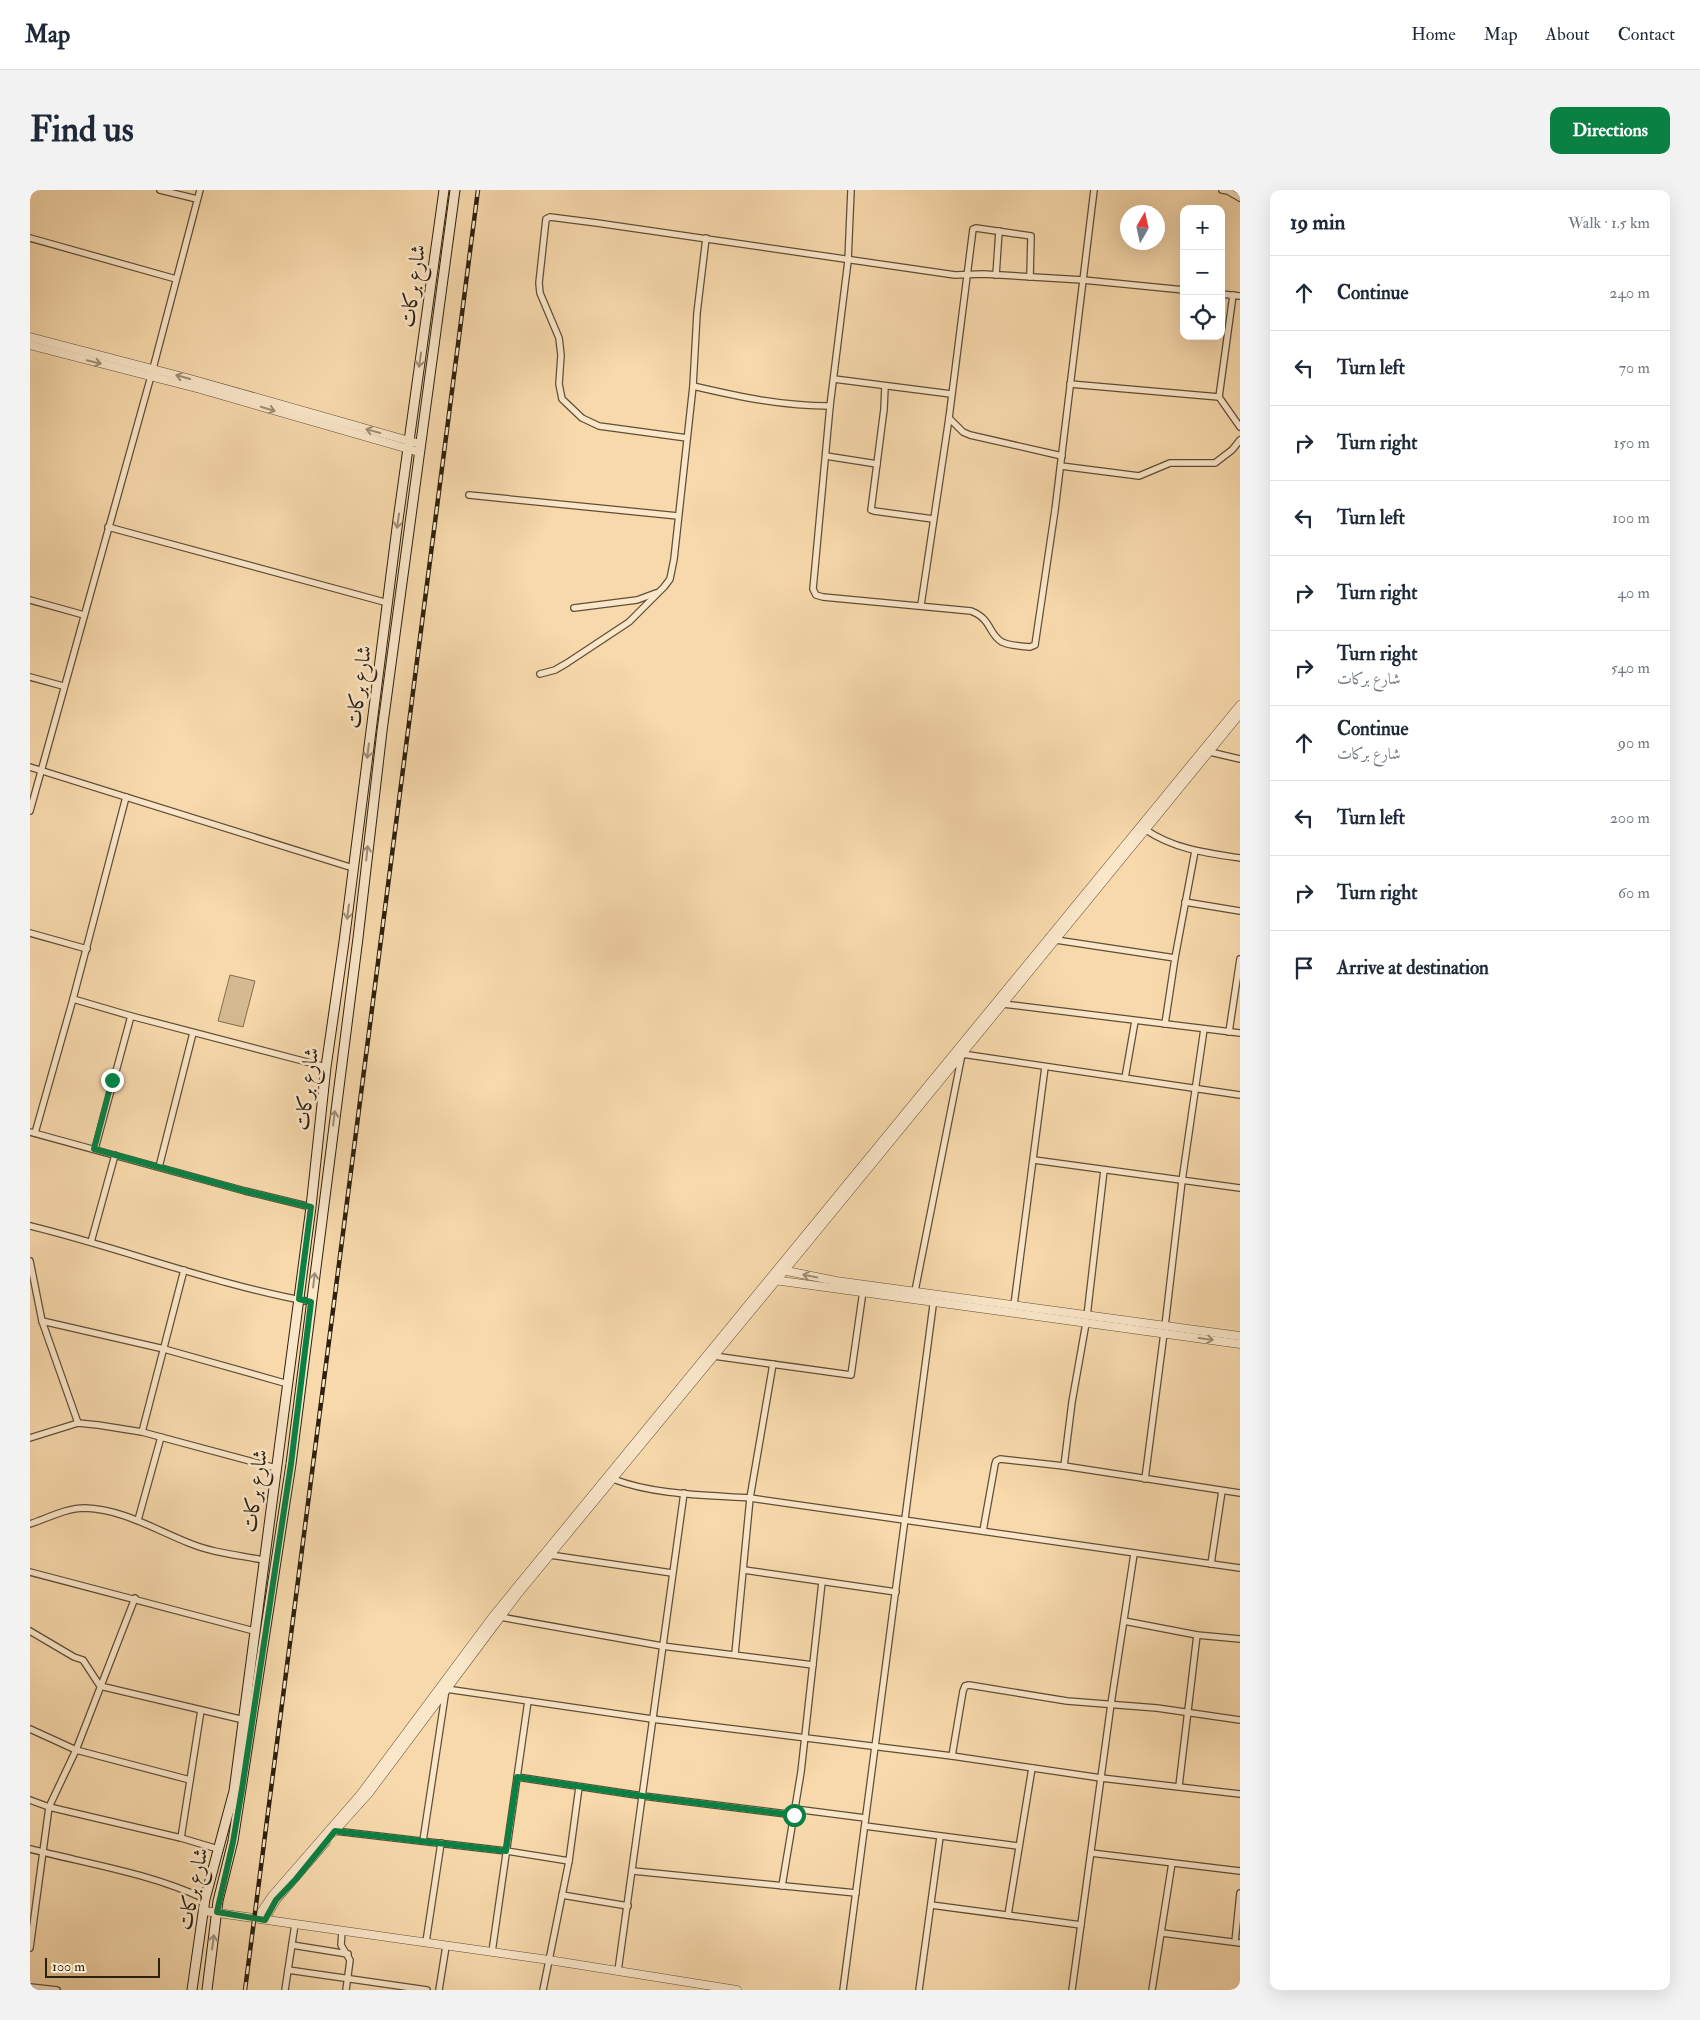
<!DOCTYPE html>
<html lang="en">
<head>
<meta charset="utf-8">
<style>
  :root { --surface:#fff; --page:#f2f2f3; --text:#1f2937; --muted:#747a83; --line:#e0e1e3; --accent:#0b8043 }
  body { margin:0; font-family:"IM FELL Double Pica",Amiri,serif; background:var(--page); color:var(--text) }
  .controls { position:absolute; right:15px; top:15px; display:grid; overflow:hidden; border-radius:10px; box-shadow:0 5px 20px #0002 }
  .controls button { width:45px; height:45px; display:grid; place-items:center; padding:0; border:0; border-bottom:1px solid var(--line); background:var(--surface); color:var(--text); font:25px sans-serif }
  .compass { position:absolute; left:1090px; top:15px; width:45px; height:45px; border-radius:50%; background:var(--surface); box-shadow:0 5px 20px #0002; rotate:9deg }
  .scale { position:absolute; left:15px; bottom:12px; width:115px; box-sizing:border-box; padding-left:5px; border:2px solid #2e200f; border-top:0; font-size:14px; line-height:18px; white-space:nowrap; color:#2e200f; -webkit-text-stroke:4px #fae6c9; paint-order:stroke }
  .stop { position:absolute; width:15px; height:15px; margin:-11px; border:4px solid #0b8043; border-radius:50%; background:#fff }
  .stop.end { background:#0b8043; border-color:#fff; box-shadow:0 1px 5px #0008 }
  .list { margin:0; padding:0; list-style:none }
  h2 { display:flex; justify-content:space-between; align-items:center; height:65px; margin:0; padding:0 20px; font-size:21px }
  h2 small { font-size:16px; font-weight:400; color:var(--muted) }
  .list li { display:grid; grid-template-columns:32px 1fr auto; gap:15px; align-items:center; box-sizing:border-box; height:75px; padding:0 20px; border-top:1px solid var(--line) }
  .list b { display:block; font-size:19px; white-space:nowrap }
  .list p { margin:0; font-size:16px; white-space:nowrap; color:var(--muted) }
  .list em { font-size:16px; font-style:normal; color:var(--muted) }
  .icon { flex:none; width:28px; height:28px; fill:none; stroke:currentColor; stroke-width:2; stroke-linecap:round; stroke-linejoin:round }
  .map { position:relative; flex:none; width:1210px; height:1800px; overflow:hidden; border-radius:10px }
  header { display:flex; align-items:center; gap:30px; box-sizing:border-box; height:70px; padding:0 25px; background:var(--surface); border-bottom:1px solid var(--line) }
  header strong { font-size:24px }
  nav { display:flex; gap:28px; margin-inline-start:auto; font-size:18px }
  .intro { display:flex; align-items:center; justify-content:space-between; box-sizing:border-box; height:120px; padding:0 30px }
  h1 { margin:0; font-size:35px }
  .button { padding:12px 22px; border-radius:10px; background:var(--accent); color:#fff; font-size:18px; font-weight:700 }
  main { display:flex; gap:30px; padding:0 30px }
  aside { flex:1; background:var(--surface); border-radius:10px; box-shadow:0 5px 20px #0002 }
  .map>svg:first-child { display:block }
  .green { fill:#d5ba91; stroke:#826d50 }
  .lines { fill:none; stroke-linecap:round; stroke-linejoin:round }
  .minor-casing { stroke:#604e36; stroke-width:8 }
  .tertiary-casing { stroke:#604e36; stroke-width:9 }
  .secondary-casing { stroke:#2e200f; stroke-width:11 }
  .minor { stroke:#fae6c9; stroke-width:5.5 }
  .tertiary { stroke:#fae6c9; stroke-width:8 }
  .secondary { stroke:#fae6c9; stroke-width:9 }
  .rail-casing { stroke:#2e200f; stroke-width:4.5 }
  .rail { stroke:#fae6c9; stroke-width:2.5; stroke-dasharray:8; stroke-linecap:butt }
  .oneway { stroke:#9e8d75 }
  .route { stroke:#0b8043; stroke-width:6 }
  .labels { text-anchor:middle; dominant-baseline:central; stroke-width:5; stroke-linejoin:round; paint-order:stroke }
  .street-label { font-size:21px; fill:#2e200f; stroke:#fae6c9 }
</style>
</head>
<body>
<header>
<strong>Map</strong>
<nav><a>Home</a><a>Map</a><a>About</a><a>Contact</a></nav>
</header>
<div class="intro"><h1>Find us</h1><a class="button">Directions</a></div>
<main>
<div class="map">
<svg width="1210" height="1800" viewBox="0 0 1210 1800">
  <rect width="100%" height="100%" fill="#f7d9ac"/>
  <filter id="stains"><feTurbulence type="fractalNoise" baseFrequency=".004" numOctaves="4"/><feColorMatrix values="0 0 0 0 .2 0 0 0 0 .09 0 0 0 0 .02 0 0 0 .5 -.17"/></filter>
  <radialGradient id="worn" r=".72"><stop offset=".6" stop-color="#630" stop-opacity="0"/><stop offset="1" stop-color="#630" stop-opacity=".3"/></radialGradient>
  <polygon class="green" points="200,785 225,791 213,837 188,831"/>
  <g class="lines">
    <defs>
      <g id="minor">
        <polyline points="130,0 167,9"/>
        <path d="M821 0 818 71 800 216 783 399 786 405 793 407 941 421C962 429 958 444 972 452 980 456 992 456 1000 457L1005 455 1025 320 1064 0"/>
        <polyline points="1192,0 1198,1 1210,8"/>
        <polyline points="0,48 146,89"/>
        <polyline points="966,85 969,41"/>
        <polyline points="1191,104 1210,106"/>
        <polyline points="1203,105 1189,207 1210,237"/>
        <polyline points="804,189 921,204"/>
        <polyline points="1040,194 1189,207"/>
        <path d="M663 196C710 207 752 216 800 216"/>
        <polyline points="855,196 854,219 841,320 844,321 903,329"/>
        <polyline points="919,228 933,242 940,245 1032,266"/>
        <polyline points="657,248 569,236 552,228 532,209 529,194 531,165 529,148 510,103 509,93 516,29 520,27 567,33 925,85 953,84 1053,90 1154,100"/>
        <polyline points="796,266 847,274"/>
        <polyline points="1031,276 1109,286 1140,273 1185,273 1202,260 1210,250"/>
        <polyline points="439,305 648,326"/>
        <polyline points="78,337 358,413"/>
        <polyline points="0,410 54,425"/>
        <polyline points="891,415 919,228 943,39 946,38 1001,46 1000,87"/>
        <polyline points="544,418 607,410 626,403"/>
        <polyline points="510,484 525,480 537,473 599,432 634,397 640,389 644,369 663,196 667,123 676,48"/>
        <polyline points="0,487 33,496"/>
        <polyline points="1180,562 1210,569"/>
        <polyline points="0,577 323,678"/>
        <polyline points="0,621 121,186 170,0"/>
        <path d="M1116 640C1144 659 1176 663 1210 668"/>
        <polyline points="1155,712 1210,721"/>
        <polyline points="0,743 57,759"/>
        <polyline points="1026,750 1145,768"/>
        <polyline points="43,809 101,826 296,877"/>
        <polyline points="973,814 1210,843"/>
        <polyline points="1135,834 1145,768 1165,661"/>
        <polyline points="1199,842 1210,769"/>
        <polyline points="1095,888 1105,831"/>
        <polyline points="0,942 215,1001 281,1017"/>
        <polyline points="5,943 43,809 96,607"/>
        <polyline points="65,959 101,826"/>
        <polyline points="1004,970 1210,998"/>
        <polyline points="129,977 163,843"/>
        <path d="M0 1036C94 1059 186 1095 281 1112"/>
        <polyline points="61,1052 85,965"/>
        <polyline points="0,1071 12,1131 48,1233"/>
        <polyline points="885,1101 932,864 1210,905"/>
        <polyline points="984,1115 1015,877"/>
        <polyline points="1057,1126 1074,980"/>
        <polyline points="12,1131 134,1159 258,1194"/>
        <polyline points="1135,1136 1152,991 1174,839"/>
        <polyline points="684,1166 821,1185 833,1101"/>
        <polyline points="112,1242 154,1080"/>
        <polyline points="0,1248 48,1233 68,1235 112,1242 246,1278"/>
        <polyline points="1034,1276 1042,1212 1056,1133"/>
        <path d="M583 1289C624 1305 676 1305 720 1308L1210 1378"/>
        <polyline points="1115,1289 1134,1143"/>
        <polyline points="108,1330 131,1247"/>
        <path d="M0 1334C18 1328 36 1318 55 1318 92 1319 126 1340 159 1353 183 1363 208 1365 233 1370"/>
        <polyline points="953,1341 965,1274 966,1271 970,1269 1034,1276 1210,1303"/>
        <polyline points="520,1365 642,1383"/>
        <polyline points="1181,1374 1192,1301"/>
        <polyline points="714,1380 866,1402"/>
        <polyline points="0,1382 224,1441"/>
        <polyline points="470,1427 632,1456 783,1475"/>
        <polyline points="1094,1431 1167,1445 1210,1449"/>
        <polyline points="0,1441 44,1467 53,1470 70,1496 214,1530"/>
        <polyline points="705,1464 720,1308 743,1174"/>
        <polyline points="0,1539 46,1560 160,1590"/>
        <polyline points="922,1566 933,1501 935,1496 939,1495 1037,1511 1127,1518 1210,1530"/>
        <polyline points="487,1587 613,1606 765,1625"/>
        <polyline points="1149,1596 1167,1445"/>
        <polyline points="0,1610 19,1617 151,1648 188,1659"/>
        <polyline points="765,1619 835,1628"/>
        <polyline points="835,1636 988,1656"/>
        <polyline points="305,1641 476,1661 539,1671"/>
        <polyline points="151,1648 171,1520"/>
        <polyline points="393,1651 416,1499 622,1529 922,1566 1071,1588 1210,1604"/>
        <path d="M0 1659C59 1674 119 1683 175 1709"/>
        <polyline points="1061,1663 1210,1681"/>
        <polyline points="603,1681 826,1703"/>
        <polyline points="752,1696 771,1582 792,1392"/>
        <polyline points="532,1705 598,1716"/>
        <polyline points="901,1715 1051,1735"/>
        <polyline points="978,1725 1002,1578"/>
        <polyline points="312,1741 311,1755 320,1770 316,1800"/>
        <polyline points="1132,1743 1210,1753"/>
        <polyline points="396,1752 411,1653"/>
        <polyline points="1205,1752 1210,1703"/>
        <polyline points="262,1755 318,1764"/>
        <polyline points="0,1758 19,1617 46,1560 105,1408"/>
        <polyline points="462,1762 498,1511"/>
        <polyline points="258,1780 397,1800"/>
        <polyline points="588,1781 654,1303"/>
        <polyline points="0,1797 27,1800"/>
        <polyline points="255,1800 265,1734"/>
        <polyline points="409,1800 416,1756"/>
        <polyline points="513,1800 539,1671 549,1597"/>
        <polyline points="813,1800 904,1108"/>
        <polyline points="889,1800 910,1647"/>
        <polyline points="1042,1800 1081,1514 1104,1364"/>
        <polyline points="1122,1800 1142,1673"/>
      </g>
      <g id="tertiary">
        <polyline points="0,147 157,188 390,254"/>
        <polyline points="0,155 170,199 389,262"/>
        <polyline points="752,1080 806,1091 1210,1146"/>
        <polyline points="744,1090 1210,1154"/>
        <polyline points="303,1643 339,1603 487,1405 783,1046 1210,524"/>
        <polyline points="174,1721 519,1770 707,1800"/>
        <polyline points="227,1728 242,1706 330,1605 464,1425 1210,515"/>
        <polyline points="235,1729 246,1710 296,1652"/>
      </g>
      <g id="secondary">
        <polyline points="162,1800 175,1709 204,1601 281,1017 296,877 314,752 368,330 414,0"/>
        <polyline points="177,1800 188,1711 203,1651 261,1274 328,748 352,541 425,0"/>
      </g>
    </defs>
    <use href="#minor" class="minor-casing"/>
    <use href="#tertiary" class="tertiary-casing"/>
    <use href="#secondary" class="secondary-casing"/>
    <use href="#minor" class="minor"/>
    <use href="#tertiary" class="tertiary"/>
    <use href="#secondary" class="secondary"/>
    <defs>
      <polyline id="rail" points="215,1800 448,0"/>
    </defs>
    <use href="#rail" class="rail-casing"/>
    <use href="#rail" class="rail"/>
  </g>
  <defs><path id="oneway-shaft" d="M-6 0H5M1.5-3L5.5 0L1.5 3" fill="none" stroke-width="1.6" stroke-linecap="round" stroke-linejoin="round" transform="scale(1.25)"/></defs>
  <g class="oneway">
    <use href="#oneway-shaft" transform="translate(390 170) rotate(98)"/>
    <use href="#oneway-shaft" transform="translate(64 172) rotate(14)"/>
    <use href="#oneway-shaft" transform="translate(153 187) rotate(-164)"/>
    <use href="#oneway-shaft" transform="translate(238 219) rotate(17)"/>
    <use href="#oneway-shaft" transform="translate(343 241) rotate(-165)"/>
    <use href="#oneway-shaft" transform="translate(368 331) rotate(98)"/>
    <use href="#oneway-shaft" transform="translate(338 561) rotate(97)"/>
    <use href="#oneway-shaft" transform="translate(337 663) rotate(-84)"/>
    <use href="#oneway-shaft" transform="translate(318 722) rotate(97)"/>
    <use href="#oneway-shaft" transform="translate(304 928) rotate(-83)"/>
    <use href="#oneway-shaft" transform="translate(780 1086) rotate(-169)"/>
    <use href="#oneway-shaft" transform="translate(284 1090) rotate(-83)"/>
    <use href="#oneway-shaft" transform="translate(1176 1149) rotate(8)"/>
    <use href="#oneway-shaft" transform="translate(183 1752) rotate(-83)"/>
  </g>
  <g class="lines">
    <polyline class="route" points="82,890 64,959 215,1001 281,1017 269,1109 281,1112 261,1274 212,1599 203,1652 187,1722 235,1730 246,1710 266,1689 305,1641 476,1661 487,1587 613,1606 764,1625"/>
  </g>
  <g class="labels">
    <g class="street-label">
      <text transform="translate(383 96) rotate(-82)">شارع بركات</text>
      <text transform="translate(329 497) rotate(-82)">شارع بركات</text>
      <text transform="translate(277 899) rotate(-83)">شارع بركات</text>
      <text transform="translate(225 1301) rotate(-82)">شارع بركات</text>
      <text transform="translate(163 1699) rotate(-78)">شارع بركات</text>
    </g>
  </g>
  <rect width="100%" height="100%" filter="url(#stains)"/>
  <rect width="100%" height="100%" fill="url(#worn)"/>
</svg>
<div class="controls">
<button>+</button>
<button>−</button>
<button><svg class="icon" aria-label="locate" viewBox="0 0 24 24"><circle cx="12" cy="12" r="6"/><path d="M12 2v4M12 18v4M2 12h4M18 12h4"/></svg></button>
</div>
<svg class="compass" viewBox="-18 -18 36 36"><path d="M0-13l5 13h-10z" fill="#e53935"/><path d="M0 13l5-13h-10z" fill="#747a83"/></svg>
<div class="scale">100 m</div>
<div class="stop" style="left:764px;top:1625px"></div>
<div class="stop end" style="left:82px;top:890px"></div>
</div>
<aside>
<h2>19 min<small>Walk · 1.5 km</small></h2>
<ul class="list">
<li><svg class="icon" aria-label="ahead" viewBox="0 0 24 24"><path d="M12 20V5M6 11l6-6 6 6"/></svg><div><b>Continue</b></div><em>240 m</em></li>
<li><svg class="icon" aria-label="left" viewBox="0 0 24 24"><path d="M17 20v-9H6M10 6l-5 5 5 5"/></svg><div><b>Turn left</b></div><em>70 m</em></li>
<li><svg class="icon" aria-label="right" viewBox="0 0 24 24"><path d="M7 20v-9h11M14 6l5 5-5 5"/></svg><div><b>Turn right</b></div><em>150 m</em></li>
<li><svg class="icon" aria-label="left" viewBox="0 0 24 24"><path d="M17 20v-9H6M10 6l-5 5 5 5"/></svg><div><b>Turn left</b></div><em>100 m</em></li>
<li><svg class="icon" aria-label="right" viewBox="0 0 24 24"><path d="M7 20v-9h11M14 6l5 5-5 5"/></svg><div><b>Turn right</b></div><em>40 m</em></li>
<li><svg class="icon" aria-label="right" viewBox="0 0 24 24"><path d="M7 20v-9h11M14 6l5 5-5 5"/></svg><div><b>Turn right</b><p>شارع بركات</p></div><em>540 m</em></li>
<li><svg class="icon" aria-label="ahead" viewBox="0 0 24 24"><path d="M12 20V5M6 11l6-6 6 6"/></svg><div><b>Continue</b><p>شارع بركات</p></div><em>90 m</em></li>
<li><svg class="icon" aria-label="left" viewBox="0 0 24 24"><path d="M17 20v-9H6M10 6l-5 5 5 5"/></svg><div><b>Turn left</b></div><em>200 m</em></li>
<li><svg class="icon" aria-label="right" viewBox="0 0 24 24"><path d="M7 20v-9h11M14 6l5 5-5 5"/></svg><div><b>Turn right</b></div><em>60 m</em></li>
<li><svg class="icon" aria-label="arrive" viewBox="0 0 24 24"><path d="M6 21V4h12l-3 4 3 4H6"/></svg><div><b>Arrive at destination</b></div></li>
</ul>
</aside>
</main>
</body>
</html>
